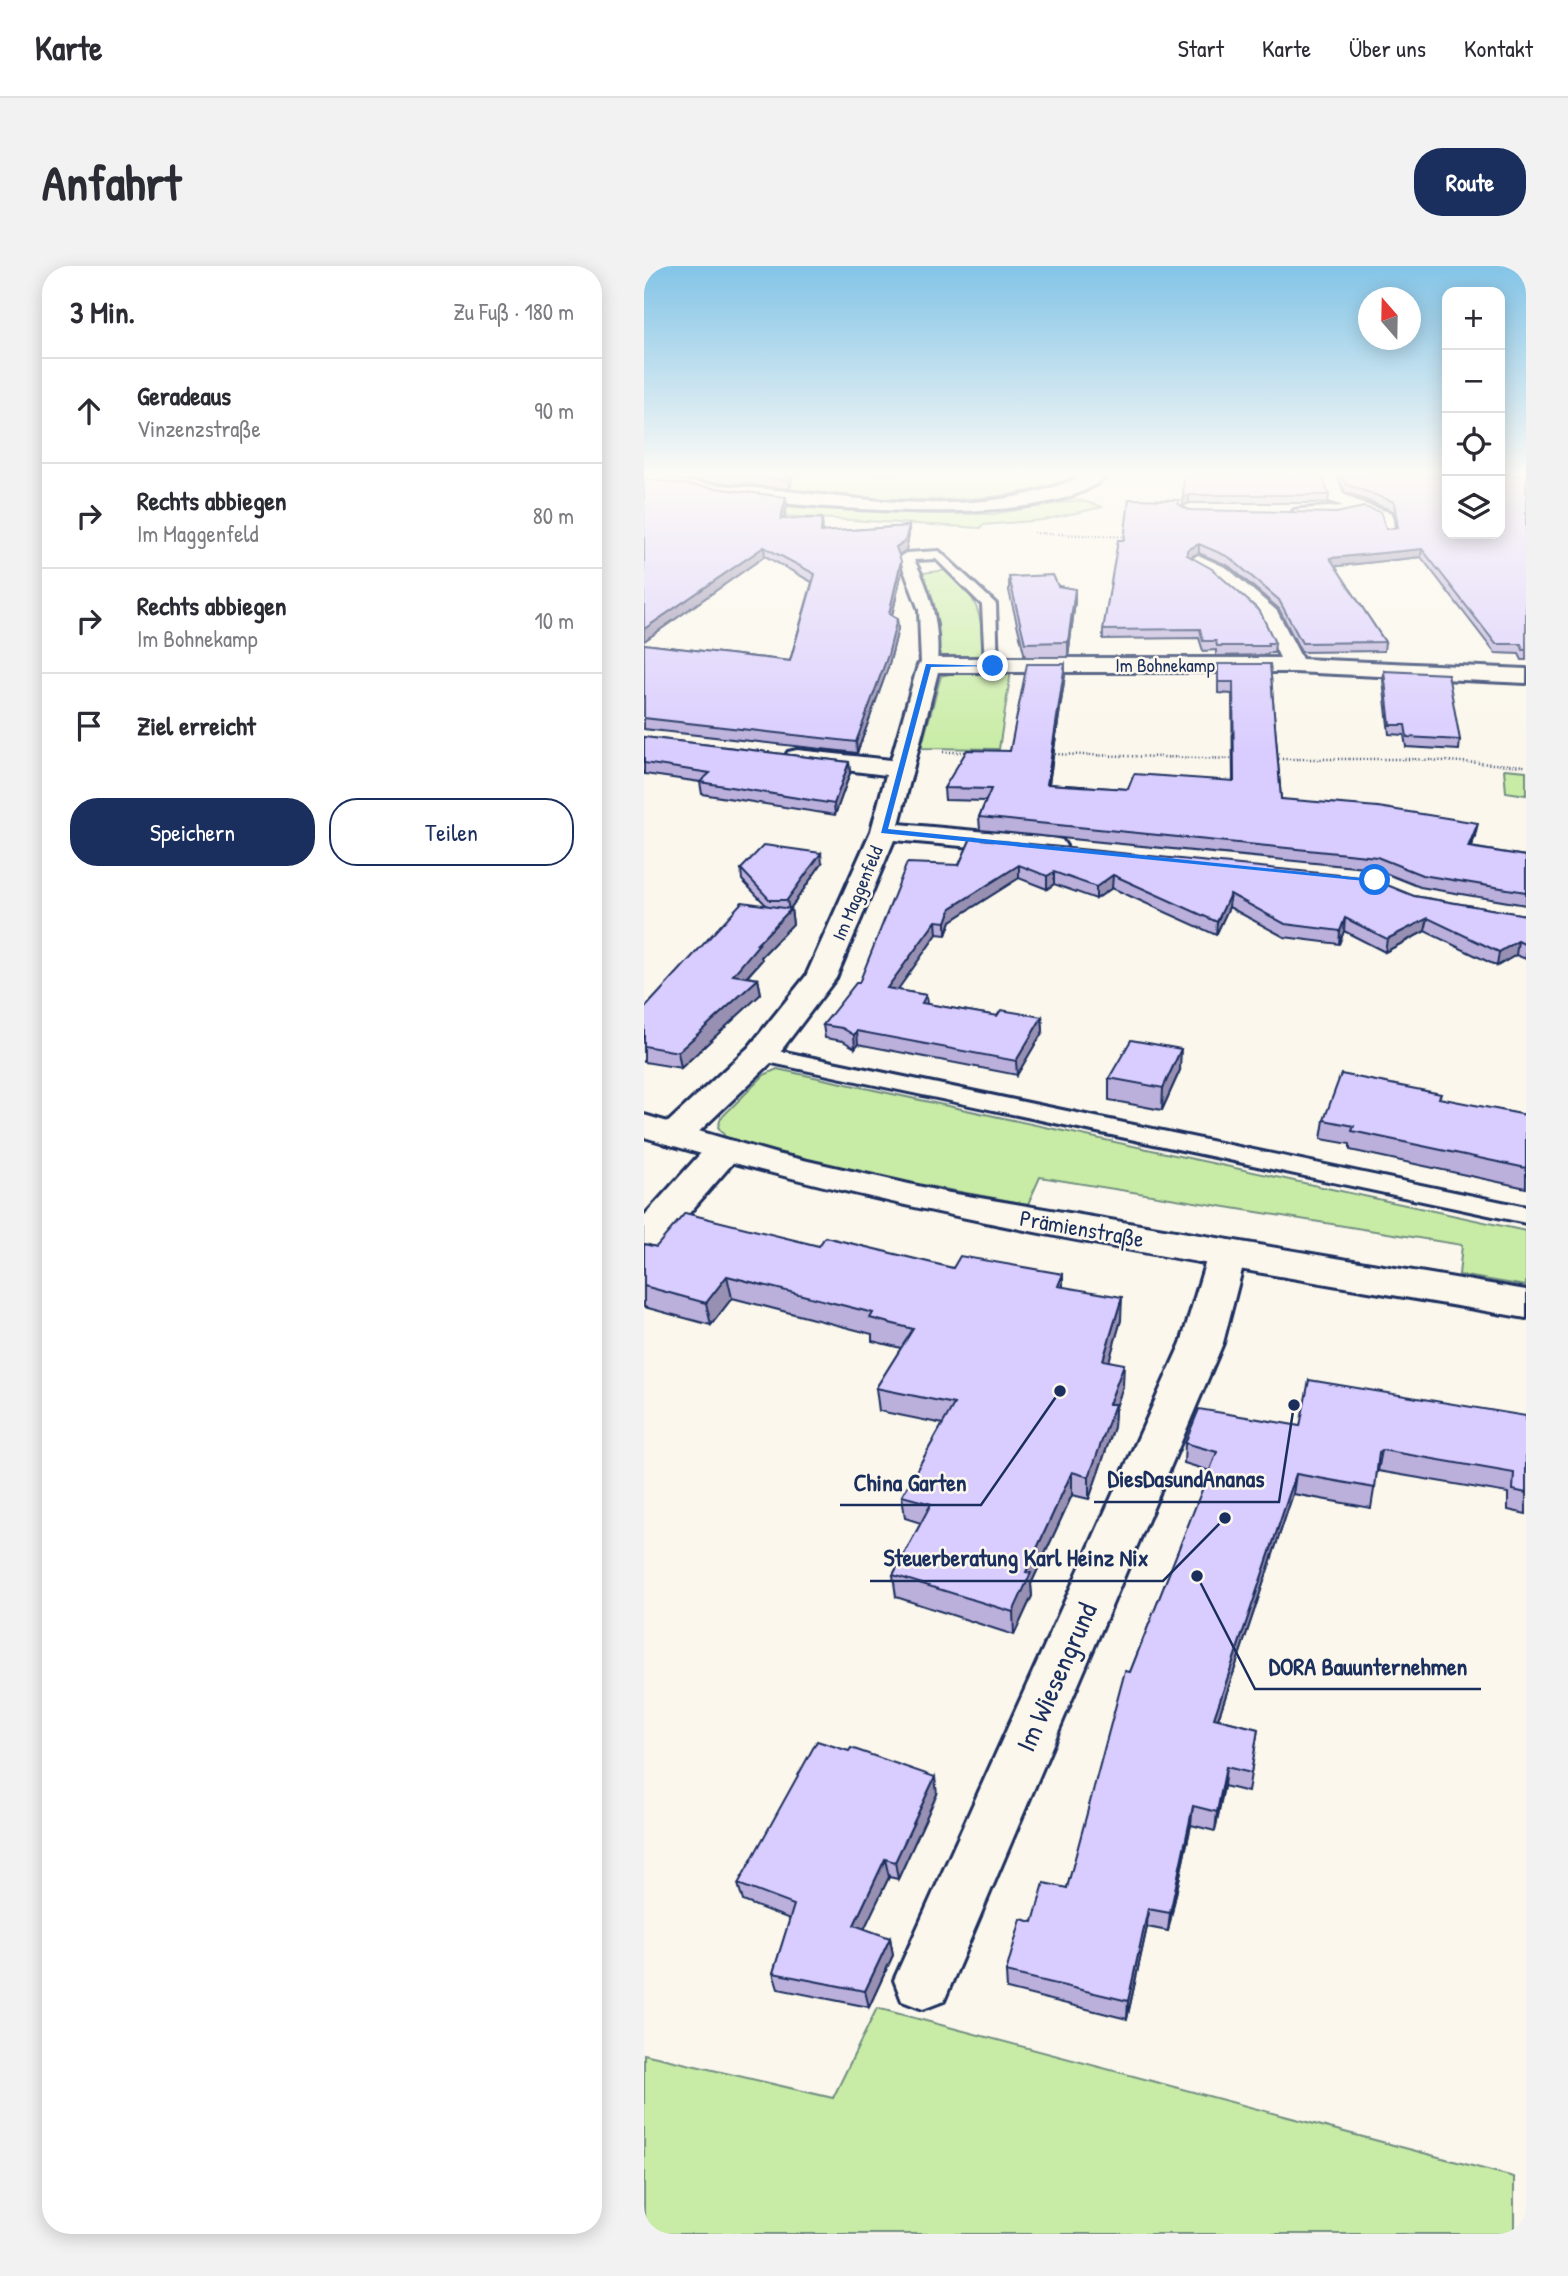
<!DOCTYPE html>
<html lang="de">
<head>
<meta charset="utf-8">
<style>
  :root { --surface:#fff; --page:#f2f2f3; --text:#2b2b33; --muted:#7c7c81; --line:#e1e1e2; --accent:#1b2f5e }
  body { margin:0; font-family:"Patrick Hand",sans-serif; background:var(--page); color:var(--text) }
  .controls { position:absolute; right:21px; top:21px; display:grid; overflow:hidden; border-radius:14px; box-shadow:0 4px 18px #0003 }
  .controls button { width:63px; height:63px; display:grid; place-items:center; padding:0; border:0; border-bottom:2px solid var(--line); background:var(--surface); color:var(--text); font:35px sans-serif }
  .compass { position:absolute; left:714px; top:21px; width:63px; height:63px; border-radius:50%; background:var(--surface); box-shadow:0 4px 18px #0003; rotate:340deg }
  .stop { position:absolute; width:21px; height:21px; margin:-16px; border:5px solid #1a73e8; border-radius:50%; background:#fff }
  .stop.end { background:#1a73e8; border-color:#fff; box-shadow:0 2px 7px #0008 }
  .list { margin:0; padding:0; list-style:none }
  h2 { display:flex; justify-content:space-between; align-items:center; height:91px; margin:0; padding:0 28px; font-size:30px }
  h2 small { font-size:23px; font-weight:400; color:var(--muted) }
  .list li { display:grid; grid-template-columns:46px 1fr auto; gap:21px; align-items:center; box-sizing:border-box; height:105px; padding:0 28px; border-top:2px solid var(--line) }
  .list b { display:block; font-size:26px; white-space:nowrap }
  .list p { margin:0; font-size:23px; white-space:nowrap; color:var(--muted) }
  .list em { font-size:23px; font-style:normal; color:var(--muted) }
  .actions { display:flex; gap:14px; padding:21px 28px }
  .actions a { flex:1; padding:16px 0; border:2px solid var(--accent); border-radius:28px; text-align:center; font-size:24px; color:var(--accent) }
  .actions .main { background:var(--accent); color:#fff }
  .icon { flex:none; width:38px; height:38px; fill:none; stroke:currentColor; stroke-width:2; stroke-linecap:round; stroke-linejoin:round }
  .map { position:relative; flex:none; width:882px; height:1968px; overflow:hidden; border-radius:28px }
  header { display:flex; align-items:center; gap:42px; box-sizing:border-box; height:98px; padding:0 35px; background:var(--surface); border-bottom:2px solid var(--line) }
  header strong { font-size:33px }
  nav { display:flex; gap:38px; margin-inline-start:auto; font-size:24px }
  .intro { display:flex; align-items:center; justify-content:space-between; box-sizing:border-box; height:168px; padding:0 42px }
  h1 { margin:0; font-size:49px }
  .button { padding:18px 32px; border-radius:28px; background:var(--accent); color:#fff; font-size:24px; font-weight:700 }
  main { display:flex; gap:42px; padding:0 42px }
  aside { flex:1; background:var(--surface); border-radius:28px; box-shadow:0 4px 18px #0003 }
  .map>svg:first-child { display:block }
  .green { fill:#c8eca5; stroke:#728e82; stroke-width:2 }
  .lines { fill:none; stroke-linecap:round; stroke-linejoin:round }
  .lane-casing { stroke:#1b2f5e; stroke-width:6 }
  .street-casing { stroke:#1b2f5e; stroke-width:6 }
  .secondary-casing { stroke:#1b2f5e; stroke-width:6 }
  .path { stroke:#1b2f5e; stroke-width:2.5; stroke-dasharray:1 2.5; stroke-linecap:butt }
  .lane { fill:#fbf7ec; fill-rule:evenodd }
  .street { fill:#fbf7ec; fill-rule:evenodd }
  .secondary { fill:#fbf7ec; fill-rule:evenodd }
  .wall { fill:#bbb0db; stroke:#1b2f5e; stroke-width:2 }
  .shaded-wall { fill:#9890b2; stroke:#1b2f5e; stroke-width:2 }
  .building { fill:#d9cdff; stroke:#1b2f5e; stroke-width:2 }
  .route { fill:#1a73e8 }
  .labels { text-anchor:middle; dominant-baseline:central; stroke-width:5; stroke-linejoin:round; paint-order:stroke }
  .far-street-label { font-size:19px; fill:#1b2f5e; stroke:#fbf7ec }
  .street-label { font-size:23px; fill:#1b2f5e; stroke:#fbf7ec }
  .near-street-label { font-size:28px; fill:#1b2f5e; stroke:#fbf7ec }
  .leader { fill:none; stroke:#1b2f5e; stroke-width:2.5 }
  .callout-dot { fill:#1b2f5e; stroke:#fbf7ec; stroke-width:2.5 }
  .callout-label { font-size:24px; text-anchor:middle; font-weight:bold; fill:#1b2f5e; stroke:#fbf7ec; stroke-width:5; stroke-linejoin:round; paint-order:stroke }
</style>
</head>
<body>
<header>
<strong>Karte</strong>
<nav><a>Start</a><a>Karte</a><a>Über uns</a><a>Kontakt</a></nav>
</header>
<div class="intro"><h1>Anfahrt</h1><a class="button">Route</a></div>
<main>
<aside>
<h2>3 Min.<small>Zu Fuß · 180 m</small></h2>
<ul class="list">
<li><svg class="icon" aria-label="ahead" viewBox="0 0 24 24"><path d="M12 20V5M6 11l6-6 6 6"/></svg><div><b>Geradeaus</b><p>Vinzenzstraße</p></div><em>90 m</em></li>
<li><svg class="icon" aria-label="right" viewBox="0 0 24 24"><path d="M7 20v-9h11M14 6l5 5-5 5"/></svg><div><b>Rechts abbiegen</b><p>Im Maggenfeld</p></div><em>80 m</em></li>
<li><svg class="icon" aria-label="right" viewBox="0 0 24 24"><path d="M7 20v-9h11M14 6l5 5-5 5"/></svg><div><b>Rechts abbiegen</b><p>Im Bohnekamp</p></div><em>10 m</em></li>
<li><svg class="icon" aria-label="arrive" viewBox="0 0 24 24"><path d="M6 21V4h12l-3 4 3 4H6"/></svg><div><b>Ziel erreicht</b></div></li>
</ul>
<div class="actions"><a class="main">Speichern</a><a>Teilen</a></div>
</aside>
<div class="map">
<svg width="882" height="1968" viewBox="0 0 882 1968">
  <rect width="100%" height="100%" fill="#fbf7ec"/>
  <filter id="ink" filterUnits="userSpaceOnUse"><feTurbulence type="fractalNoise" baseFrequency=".0143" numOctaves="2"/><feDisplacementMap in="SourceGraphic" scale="14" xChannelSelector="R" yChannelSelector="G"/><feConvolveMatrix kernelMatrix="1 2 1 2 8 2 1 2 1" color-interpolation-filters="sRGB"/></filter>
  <g filter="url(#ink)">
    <g class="green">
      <path d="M49 209H162L188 212 193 209H432C341 255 149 226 49 209Z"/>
      <polygon points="435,234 459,241 399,254 339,259 337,262 58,245 128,239 279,248 349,248"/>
      <path d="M305 304C336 333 337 352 343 392 330 397 307 397 294 392L291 351 278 307Z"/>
      <polygon points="367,405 355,483 277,482 297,410 314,406"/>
      <polygon points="860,503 882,505 882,529 862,526"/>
      <polygon points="133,803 882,965 882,1020 815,1009 818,979 396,911 384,938 267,917 109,882 83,873 74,861 77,852 120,809"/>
      <polygon points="233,1742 870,1911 870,1968 0,1968 0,1788 189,1832"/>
    </g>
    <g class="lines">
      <defs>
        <g id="lane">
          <polygon points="717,237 748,247 751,269 743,269 738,252 713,244 711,241"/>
          <path d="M295 285 352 338 354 403 349 405 341 400 338 339 292 293 270 294C288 327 296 362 293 399L285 404 277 399 275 344 255 291 262 287Z"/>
          <polygon points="117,781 882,941 882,957 109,793 106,788 109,783"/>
        </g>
        <g id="street">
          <polygon points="4,209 27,209 0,221 0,211"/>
          <polygon points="676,209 692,209 699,228 726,241 723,245 691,253 650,252 647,248 650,244 656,243 699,240 685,235"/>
          <polygon points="554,289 583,302 633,345 658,393 882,403 882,417 650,406 294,406 255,558 408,572 418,574 422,580 418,586 408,588 250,574 192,712 129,795 43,877 31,880 19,877 13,869 19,861 105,781 162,710 227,565 242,509 153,498 144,496 141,491 144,486 153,484 247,494 274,399 285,392 636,392 617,352 569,310 544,295"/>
          <polygon points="80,873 93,876 98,884 93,892 14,983 0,987 0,950 67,876"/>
          <polygon points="583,975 597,979 602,988 579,1077 300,1735 279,1743 258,1735 250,1714 537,1077 564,988 569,979"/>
        </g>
        <g id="secondary">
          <path d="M440 209H462C407 275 84 233 0 221V211C44 217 89 220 134 224 233 235 347 253 440 209Z"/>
          <path d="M0 849 133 888 300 926 882 1024V1052C586 1000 288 959 0 871Z"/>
        </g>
      </defs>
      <use href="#lane" class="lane-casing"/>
      <use href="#street" class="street-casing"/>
      <use href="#secondary" class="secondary-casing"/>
      <g class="path">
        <polyline points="390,267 486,271"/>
        <polyline points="299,486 325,486"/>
        <polyline points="404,488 594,493"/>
        <polyline points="631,493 769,493 882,500"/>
      </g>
      <use href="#lane" class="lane"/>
      <use href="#street" class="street"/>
      <use href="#secondary" class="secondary"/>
    </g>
    <g class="wall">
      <polygon points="27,209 149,209 146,223 27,212"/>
      <polygon points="540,209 685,229 684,237 545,237 539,240"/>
      <polygon points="693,209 882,209 882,394 878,394 875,388 851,387 777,291 691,300 741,376 740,385 657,386 635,343 585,300 555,287 547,291 631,377 630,387 624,387 623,389 572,390 572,384 559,385 555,372 459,373 459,364 480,274 536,239 545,244 742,263 752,262 749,245 701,226"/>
      <polygon points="143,240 140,253 178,252 179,266 265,260 265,269 262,284 255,289 258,305 248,350 253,353 254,363 245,399 213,487 0,463 0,378 146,395 168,316 121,290 0,375"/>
      <polygon points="365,311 431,323 431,336 424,391 381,391 365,325"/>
      <polygon points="421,398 421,409 405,518 484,523 589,515 588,428 574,427 574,398 626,398 637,533 831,570 827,581 882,590 882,639 776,621 731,603 336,564 335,551 342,535 301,534 300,522 366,485"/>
      <polygon points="740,405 816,474 815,484 762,481 760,469 745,468 739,414"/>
      <polygon points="0,471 205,496 206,507 191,549 58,528 56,516 0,508"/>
      <polygon points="327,572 770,630 882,649 882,693 872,689 853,700 781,665 741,686 700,665 695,678 640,671 585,641 572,669 468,622 452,633 410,618 403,623 375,612 307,655 302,669 293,668 253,724 282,729 283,738 353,750 398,751 399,765 373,809 214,778 211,782 199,775 181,772 179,759 315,599"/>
      <polygon points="178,597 146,643 147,643 149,658 117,691 118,694 103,711 114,713 117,728 37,802 0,796 0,743 123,640 98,614 97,603"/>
      <polygon points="536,804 518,844 465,834 465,812"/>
      <polygon points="796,833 882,849 882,922 706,884 706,878 677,873 680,854"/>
      <polygon points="0,978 12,981 175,980 309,1002 419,1008 419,1021 477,1054 465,1095 479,1120 471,1144 470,1161 445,1233 428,1229 387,1318 388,1330 370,1369 252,1331 249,1309 277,1257 261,1252 258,1230 299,1158 235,1145 232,1122 257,1082 228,1075 228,1068 88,1032 67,1059 0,1041"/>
      <polygon points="882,1150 882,1248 864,1244 864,1227 734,1205 733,1205 727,1242 649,1228 574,1453 614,1463 604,1526 580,1520 571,1565 547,1559 524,1665 503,1661 483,1753 363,1723 362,1706 389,1656 423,1622 486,1406 566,1205 540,1197 541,1177 656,1160"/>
      <polygon points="293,1528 254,1613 245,1611 220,1663 246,1672 249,1689 225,1741 134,1723 129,1707 146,1653 99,1635 94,1618"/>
    </g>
    <g class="shaded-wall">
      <polygon points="146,209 149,209 146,223 145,214"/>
      <polygon points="545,229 545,237 539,240 539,232"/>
      <polygon points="142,231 143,240 138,262 137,253"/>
      <polygon points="265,260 265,269 262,284 253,290 252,281"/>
      <polygon points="555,278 555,287 543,293 543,284"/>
      <polygon points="120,281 121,290 0,375 0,363"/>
      <polygon points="778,283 777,291 685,301 686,292"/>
      <polygon points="257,295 258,305 246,358 245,348"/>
      <polygon points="431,323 431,336 424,391 424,376"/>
      <polygon points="253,353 254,363 245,399 213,487 212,476"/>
      <polygon points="421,398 421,409 403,530 403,518"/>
      <polygon points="205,496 206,507 191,549 190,538"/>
      <polygon points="834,557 831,570 821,593 824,581"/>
      <polygon points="177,587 178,597 145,644 143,634"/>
      <polygon points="375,599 375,612 307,655 302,669 302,656 307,642"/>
      <polygon points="410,606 410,618 403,623 403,610"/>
      <polygon points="469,609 468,622 452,633 452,621"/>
      <polygon points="586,628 585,641 572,669 573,656"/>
      <polygon points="147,643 149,658 117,691 118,694 91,724 89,709 113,678"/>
      <polygon points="701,652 700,665 695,678 696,665"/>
      <polygon points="784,652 781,665 741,686 743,673"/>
      <polygon points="292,655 293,668 245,736 243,722"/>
      <polygon points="874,675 872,689 853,700 855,686"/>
      <polygon points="114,713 117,728 37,802 34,786"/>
      <polygon points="398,751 399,765 373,809 372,795"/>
      <polygon points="213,765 214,778 211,782 210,769"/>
      <polygon points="537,783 536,804 518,844 519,822"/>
      <polygon points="419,1008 419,1030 414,1020"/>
      <polygon points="83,1010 88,1032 67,1059 62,1037"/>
      <polygon points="478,1031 477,1054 459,1116 459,1094"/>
      <polygon points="480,1098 479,1120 471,1144 470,1161 445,1233 445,1211 465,1138"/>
      <polygon points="738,1184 734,1205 731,1206 735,1186"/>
      <polygon points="428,1206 428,1229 387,1318 388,1330 370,1369 369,1346 382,1306"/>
      <polygon points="652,1208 649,1228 568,1471 570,1452"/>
      <polygon points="582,1501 580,1520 571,1565 573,1546"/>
      <polygon points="291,1511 293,1528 254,1613 251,1596"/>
      <polygon points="549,1540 547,1559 524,1665 526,1647"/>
      <polygon points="241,1593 245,1611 214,1676 210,1659"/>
      <polygon points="504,1643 503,1661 483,1753 484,1735"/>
      <polygon points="246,1672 249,1689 225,1741 221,1725"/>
    </g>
    <g class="building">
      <polygon points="87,209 146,209 145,214"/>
      <polygon points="540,209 678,209 685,229 545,229 539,232"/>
      <polygon points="697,209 803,209 803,268 856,268 856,209 882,209 882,384 879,384 877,378 852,378 778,283 686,292 741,376 658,377 635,334 585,291 555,278 543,284 543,289 568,303 616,345 631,377 624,377 624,380 573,380 572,375 559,375 556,363 459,364 474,274 480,274 485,233 536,234 534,238 545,244 692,247 720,241 737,246 742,263 754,262 750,236 702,218"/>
      <polygon points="0,213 142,231 137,253 178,252 177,266 265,260 261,275 252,281 257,295 245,348 253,353 244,389 212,476 0,452 0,378 146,395 171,308 120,281 0,363"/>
      <polygon points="409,309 414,320 431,323 424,376 381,377 365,311"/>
      <polygon points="383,398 421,398 403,518 484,523 490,508 590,515 589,416 574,416 574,398 626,398 637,533 734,541 834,557 824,581 882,590 882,626 778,609 733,591 335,551 347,523 300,522 323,484 366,485"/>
      <polygon points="740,405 804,408 816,474 763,471 761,459 746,459"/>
      <polygon points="0,471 205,496 190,538 56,516 66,507 0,497"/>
      <polygon points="327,572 726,612 770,630 882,649 882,679 874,675 855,686 784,652 743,673 701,652 696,665 641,658 586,628 573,656 469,609 452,621 410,606 403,610 375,599 307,642 302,656 292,655 243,722 282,729 278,737 353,750 357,744 398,751 372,795 213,765 210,769 198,762 179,759 212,717 215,717 263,597 315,599"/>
      <polygon points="120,579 177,587 143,634 126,634 97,603"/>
      <polygon points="98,636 147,643 113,678 115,678 89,709 114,713 34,786 0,780 0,743"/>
      <polygon points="487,774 537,783 519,822 465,812"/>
      <polygon points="697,808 797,828 795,832 882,849 882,902 708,865 710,860 680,854"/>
      <polygon points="41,947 175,980 181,971 309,1002 316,990 419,1008 414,1020 478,1031 459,1094 480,1098 465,1138 471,1138 445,1211 428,1206 382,1306 387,1307 369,1346 249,1309 287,1238 258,1230 310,1138 232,1122 269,1063 226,1052 229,1047 83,1010 62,1037 0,1020 0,978 12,981"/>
      <polygon points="665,1114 882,1150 882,1227 869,1224 870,1207 738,1184 735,1186 731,1222 652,1208 570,1452 614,1463 607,1507 582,1501 573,1546 549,1540 526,1647 504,1643 484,1735 362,1706 377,1653 389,1656 400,1617 423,1622 481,1405 486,1406 573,1186 541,1177 555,1143 656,1160"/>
      <polygon points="173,1475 205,1485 207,1482 291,1511 251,1596 241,1593 210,1659 246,1672 221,1725 129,1707 150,1639 94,1618"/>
    </g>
  </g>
  <linearGradient id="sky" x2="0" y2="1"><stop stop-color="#83c4e7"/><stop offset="0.43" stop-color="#fdfbf6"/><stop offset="1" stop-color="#fdfbf6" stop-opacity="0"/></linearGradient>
  <rect width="882" height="484" fill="url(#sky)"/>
  <polygon class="route" points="282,398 352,400 287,401 244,563 736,614 731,616 237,567"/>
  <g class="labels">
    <g class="far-street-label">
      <text x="521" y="399">Im Bohnekamp</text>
      <text transform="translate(213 627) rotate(-67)">Im Maggenfeld</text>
    </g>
    <g class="street-label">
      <text transform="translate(438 962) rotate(10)">Prämienstraße</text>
    </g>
    <g class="near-street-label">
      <text transform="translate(412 1411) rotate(-66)">Im Wiesengrund</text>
    </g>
  </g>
  <path class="leader" d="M650 1139L635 1236H450M416 1125L337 1239H196M581 1252L519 1315H226M553 1310L611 1423H837"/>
  <g class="callout-dot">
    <circle cx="650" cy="1139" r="7"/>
    <circle cx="416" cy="1125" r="7"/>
    <circle cx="581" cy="1252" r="7"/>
    <circle cx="553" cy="1310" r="7"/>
  </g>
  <g class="callout-label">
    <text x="542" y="1221">DiesDasundAnanas</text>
    <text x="266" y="1225">China Garten</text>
    <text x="372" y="1300">Steuerberatung Karl Heinz Nix</text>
    <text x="724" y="1409">DORA Bauunternehmen</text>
  </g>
</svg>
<div class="controls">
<button>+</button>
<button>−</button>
<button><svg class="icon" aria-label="locate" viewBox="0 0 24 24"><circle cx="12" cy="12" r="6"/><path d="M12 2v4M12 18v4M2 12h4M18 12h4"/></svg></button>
<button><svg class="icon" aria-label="layers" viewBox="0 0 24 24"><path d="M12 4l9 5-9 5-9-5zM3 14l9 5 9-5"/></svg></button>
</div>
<svg class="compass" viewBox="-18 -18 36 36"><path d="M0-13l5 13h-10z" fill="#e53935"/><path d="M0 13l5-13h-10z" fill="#7c7c81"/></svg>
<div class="stop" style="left:731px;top:614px"></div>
<div class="stop end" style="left:349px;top:400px"></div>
</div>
</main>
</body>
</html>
